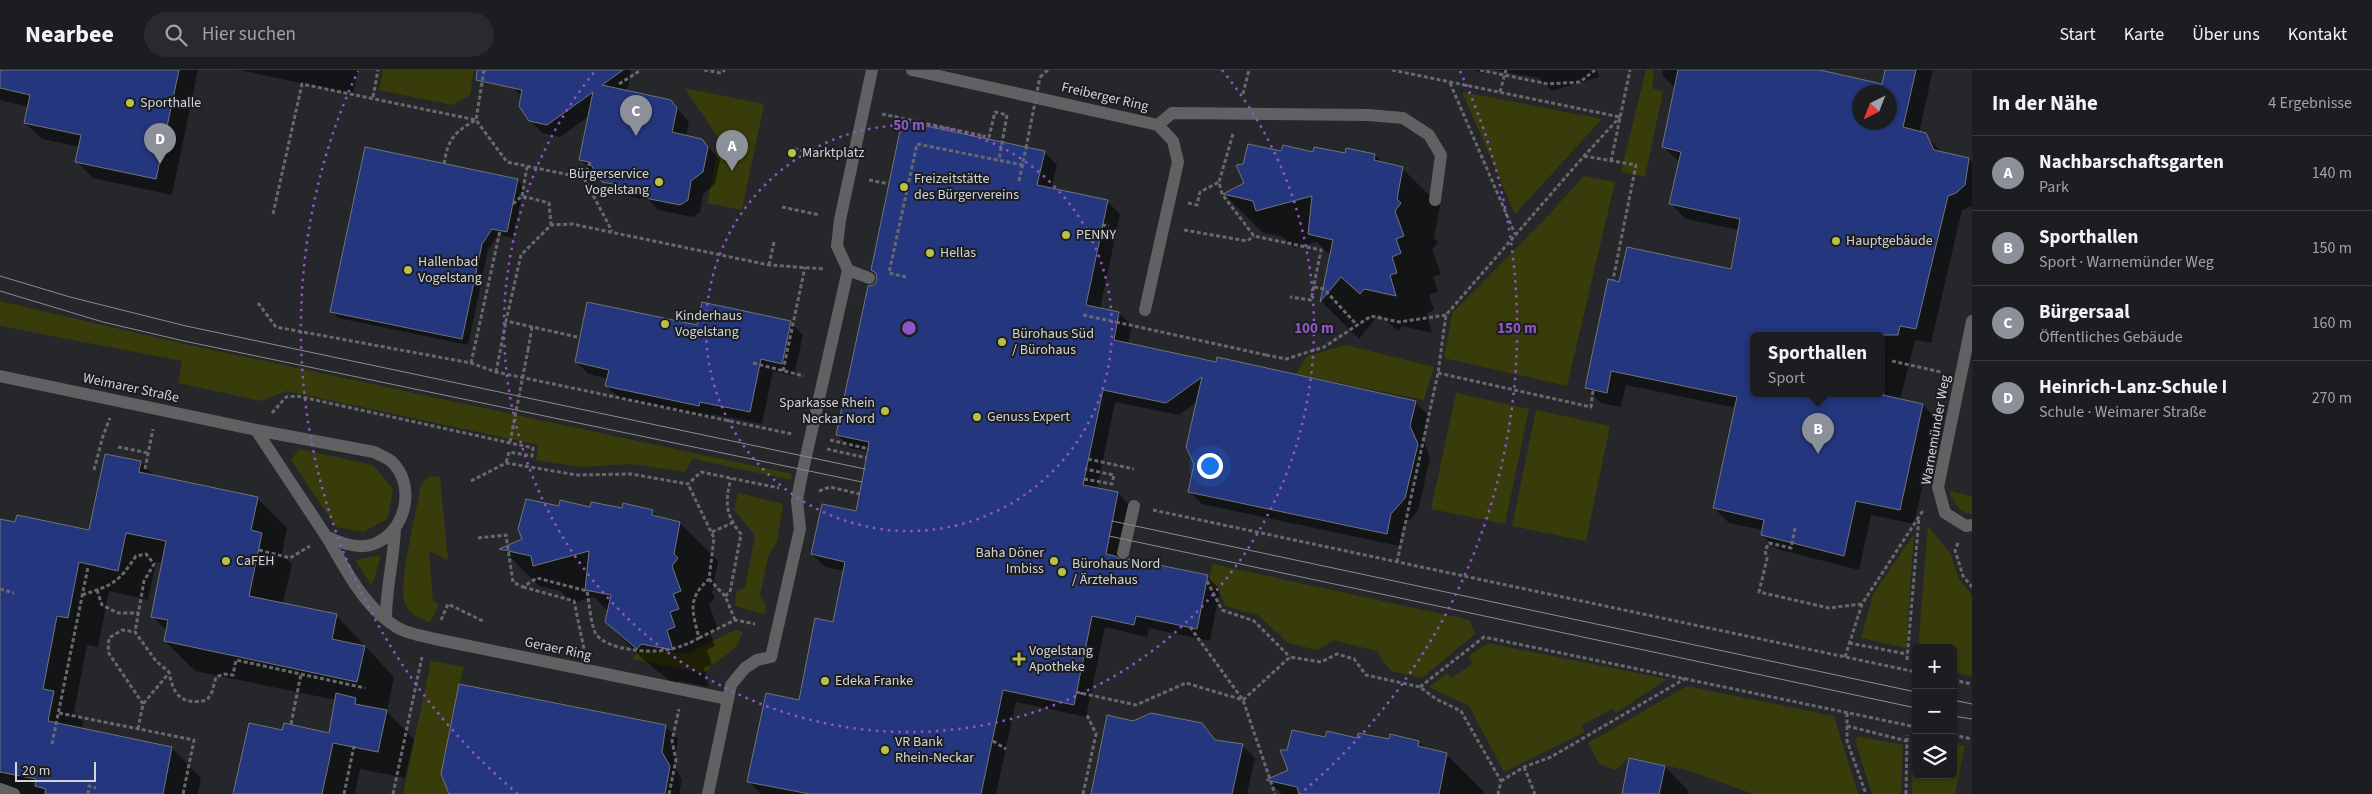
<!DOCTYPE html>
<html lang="de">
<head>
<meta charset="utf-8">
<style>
  :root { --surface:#1c1d20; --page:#292a2d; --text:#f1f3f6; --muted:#a0a2a5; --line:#3a3b3e; --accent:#8c9099 }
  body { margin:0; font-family:"Source Sans 3",sans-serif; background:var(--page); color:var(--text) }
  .controls { position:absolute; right:15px; bottom:15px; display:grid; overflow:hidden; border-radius:8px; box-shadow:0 1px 4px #0004 }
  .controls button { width:45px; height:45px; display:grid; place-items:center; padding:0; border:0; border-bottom:1px solid var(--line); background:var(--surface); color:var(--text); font:25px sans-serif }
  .compass { position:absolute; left:1852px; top:15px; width:45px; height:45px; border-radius:50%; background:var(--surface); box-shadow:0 1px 4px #0004; rotate:222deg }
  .scale { position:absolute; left:15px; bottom:12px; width:81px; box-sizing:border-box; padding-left:5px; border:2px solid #d3d4d6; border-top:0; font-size:14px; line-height:18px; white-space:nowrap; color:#d3d4d6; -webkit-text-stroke:4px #1c1d21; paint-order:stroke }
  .you { position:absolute; left:1209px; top:395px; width:18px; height:18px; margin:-12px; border:4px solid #fff; border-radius:50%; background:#1a73e8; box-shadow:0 0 0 8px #1a73e833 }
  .badge { display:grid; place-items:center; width:32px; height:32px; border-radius:50%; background:var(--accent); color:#fff; font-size:16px; font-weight:700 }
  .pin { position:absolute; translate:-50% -41px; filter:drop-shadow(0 1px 2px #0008) }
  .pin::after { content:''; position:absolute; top:26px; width:18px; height:15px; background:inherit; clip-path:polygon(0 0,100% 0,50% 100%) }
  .popup { position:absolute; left:1750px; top:262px; width:135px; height:65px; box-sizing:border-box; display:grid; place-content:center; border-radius:8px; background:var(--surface); filter:drop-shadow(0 1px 4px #0005); font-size:16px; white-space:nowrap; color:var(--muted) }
  .popup b { font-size:19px; color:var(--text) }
  .popup::after { content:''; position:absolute; left:50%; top:100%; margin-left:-10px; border:10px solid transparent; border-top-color:var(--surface) }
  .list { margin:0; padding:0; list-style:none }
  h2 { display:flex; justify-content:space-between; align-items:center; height:65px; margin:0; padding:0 20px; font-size:21px }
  h2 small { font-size:16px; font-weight:400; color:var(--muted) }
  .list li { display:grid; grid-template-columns:32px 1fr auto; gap:15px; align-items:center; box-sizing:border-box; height:75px; padding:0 20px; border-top:1px solid var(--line) }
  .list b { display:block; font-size:19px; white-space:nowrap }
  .list p { margin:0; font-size:16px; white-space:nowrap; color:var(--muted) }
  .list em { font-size:16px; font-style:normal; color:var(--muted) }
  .icon { flex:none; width:28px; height:28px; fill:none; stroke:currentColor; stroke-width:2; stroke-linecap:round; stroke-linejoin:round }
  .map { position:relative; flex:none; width:1972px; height:724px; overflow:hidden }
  header { display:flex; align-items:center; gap:30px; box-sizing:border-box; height:70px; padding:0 25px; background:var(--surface); border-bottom:1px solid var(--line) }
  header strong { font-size:24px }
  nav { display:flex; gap:28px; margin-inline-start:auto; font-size:18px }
  .search { width:350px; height:45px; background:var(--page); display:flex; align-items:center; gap:12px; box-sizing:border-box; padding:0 18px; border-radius:28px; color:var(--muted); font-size:19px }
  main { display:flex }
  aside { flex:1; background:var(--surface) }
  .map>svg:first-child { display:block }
  .green { fill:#383c0a }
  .shadow { fill:#0007; fill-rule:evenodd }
  .building { fill:#24377e; stroke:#727378; fill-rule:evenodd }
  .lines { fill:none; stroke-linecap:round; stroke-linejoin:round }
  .path { stroke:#68696c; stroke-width:3; stroke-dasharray:4 2.5; stroke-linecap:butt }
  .lane { stroke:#606162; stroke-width:12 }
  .street { stroke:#606162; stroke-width:12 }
  .tram { stroke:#8a8b8e; stroke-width:1 }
  .path-bridge { stroke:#68696c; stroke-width:3; stroke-dasharray:4 2.5; stroke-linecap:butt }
  .ring { fill:none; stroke:#9156c5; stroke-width:2.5; stroke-dasharray:2.5 5 }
  .poi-dot { fill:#b7c148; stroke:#1c1d21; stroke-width:2 }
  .labels { text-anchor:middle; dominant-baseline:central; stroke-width:4; stroke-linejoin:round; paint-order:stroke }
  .street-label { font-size:14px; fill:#d3d4d6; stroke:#1c1d21 }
  .poi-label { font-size:14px; fill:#d3d4d6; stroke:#1c1d21; text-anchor:start }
  .centre { fill:#9156c5; stroke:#1c1d21; stroke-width:2.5 }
  .ring-label { font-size:15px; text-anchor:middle; font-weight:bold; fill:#9156c5; stroke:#1c1d21; stroke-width:4; stroke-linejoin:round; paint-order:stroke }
</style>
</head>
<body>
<header>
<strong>Nearbee</strong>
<div class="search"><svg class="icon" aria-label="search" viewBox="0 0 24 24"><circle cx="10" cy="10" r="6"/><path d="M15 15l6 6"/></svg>Hier suchen</div>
<nav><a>Start</a><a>Karte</a><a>Über uns</a><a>Kontakt</a></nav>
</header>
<main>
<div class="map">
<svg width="1972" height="724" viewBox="0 0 1972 724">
  <rect width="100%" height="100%" fill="#25272a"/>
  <g class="green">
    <polygon points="383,0 474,0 470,25 452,35 379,20"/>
    <polygon points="1646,0 1654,0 1652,18 1663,22 1645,107 1621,102"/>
    <polygon points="684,18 764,34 742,140 707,133 720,70"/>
    <polygon points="1462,22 1602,49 1515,144"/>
    <polygon points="1584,106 1615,112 1567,316 1444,288 1452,243 1545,149"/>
    <polygon points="0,231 171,271 792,404 791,410 693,389 685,402 630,394 580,397 536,390 538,375 287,321 260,331 178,313 182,291 0,256"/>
    <polygon points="1346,275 1434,297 1424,330 1296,304 1307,286"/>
    <polygon points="1456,323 1529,339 1505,454 1431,439"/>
    <polygon points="1536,340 1610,356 1586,471 1512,456"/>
    <polygon points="299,379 373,395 393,419 388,448 364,462 336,457 291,390"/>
    <path d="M430 406 440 407 448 490 429 481 433 531 439 535 430 552C419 548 408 544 404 531 399 509 417 440 421 414Z"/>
    <path d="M1949 421 1972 426V444C1959 444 1953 431 1949 421Z"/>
    <polygon points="738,423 783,434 777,472 769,484 760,525 766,536 765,544 735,536 736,521 745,518 755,465 734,440"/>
    <polygon points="1928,456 1950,483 1959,509 1972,525 1972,606 1953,602 1953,578 1918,578"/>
    <polygon points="1914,464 1906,578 1861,568 1873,524"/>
    <polygon points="381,485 372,516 355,490"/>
    <polygon points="1212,494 1470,550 1475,564 1422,608 1391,601 1376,581 1334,570 1317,580 1288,573 1258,545 1225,536 1221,525 1209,514"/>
    <polygon points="735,560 743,562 736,577 703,603 632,589 639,581 688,583"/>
    <polygon points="1488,573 1667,609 1616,643 1612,639 1581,656 1585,662 1504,702 1469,636 1429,617 1447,603 1452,608 1473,593 1468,586"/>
    <polygon points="431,591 464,597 459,614 448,720 447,724 403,724"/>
    <polygon points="1687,616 1834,646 1858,724 1753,724 1687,700 1629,688 1615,700 1599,694 1588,673"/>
    <polygon points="1913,665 1916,665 1916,705 1953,705 1953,674 1965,676 1955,724 1912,724"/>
    <polygon points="1857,666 1903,675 1901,724 1872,724 1856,674"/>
  </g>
  <g class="shadow">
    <polygon points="0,0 198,0 172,125 93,108 77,92 80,77 42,69 25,53 29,37 0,30"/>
    <polygon points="239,0 358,0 353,24"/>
    <polygon points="508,0 631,0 628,18 624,21 671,31 689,52 686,67 702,70 720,90 715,114 703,124 700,142 693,147 658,140 649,130 616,124 598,103 593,102 581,90 589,46 560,67 543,63 530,51 522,27 511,16"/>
    <polygon points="1471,0 1484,0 1483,3"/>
    <polygon points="1493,0 1597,0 1599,7 1552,21 1539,8"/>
    <path d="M1663 0H1807L1883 16 1886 0H1933L1919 63 1925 64 1942 83 1969 89 1972 92V136L1962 140 1931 273 1915 270 1900 330 1923 335 1937 350 1914 454 1871 445 1859 500 1777 479 1762 465 1763 460 1729 453 1714 438 1736 338 1626 315 1621 337 1601 333 1586 318 1732 200 1739 160 1686 149 1671 134 1680 92 1663 77 1676 19 1662 5ZM1860 22H1890V52H1860ZM1754 265H1882V323H1754Z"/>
    <polygon points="1347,80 1375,85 1383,93 1402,98 1440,136 1434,168 1438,172 1432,180 1441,204 1433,207 1438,221 1429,225 1434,240 1427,243 1432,263 1402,256 1398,261 1379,244 1359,269 1322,232 1331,186 1317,172 1295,178 1283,167 1262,162 1225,125 1246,114 1282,83 1346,85"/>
    <polygon points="1044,82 1057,95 1051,119 1107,131 1120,144 1100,239 1119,243 1132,256 1128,274 1415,332 1428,345 1423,369 1430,388 1418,441 1403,457 1399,476 1202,434 1190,422 1196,394 1198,331 1179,345 1115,332 1097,419 1118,423 1130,436 1119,491 1207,507 1220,519 1210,571 1149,558 1147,567 1105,557 1086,647 1016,632 996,724 761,724 748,711 800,631 834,553 845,501 825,497 812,484 856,443 869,382 850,378 838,365 874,216 878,211 877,204 872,200"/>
    <polygon points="517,110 524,116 513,168 498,165 488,180 468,275 338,248 332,241"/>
    <polygon points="790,252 803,265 794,306 773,301 762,354 712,344 712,348 619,328 606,316 608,309 589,304 576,292"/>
    <polygon points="140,392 155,406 257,428 287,458 282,484 292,494 283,534 336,545 394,607 387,642 414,669 405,708 360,699 355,724 235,724 283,662 330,664 336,630 195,601 165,571 167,561 152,546 163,493 156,492 148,530 109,521 98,577 87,575 74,642 83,652 82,659 172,678 201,708 198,724 0,724 0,450 90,462"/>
    <polygon points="560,438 652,441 660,448 680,453 718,491 712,523 715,527 709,535 718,559 710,562 715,576 707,580 712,595 704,598 709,617 679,611 676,616 644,590 606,552 609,542 594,527 572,533 561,521 539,516 502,479 523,469"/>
    <polygon points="1133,653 1202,654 1212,664 1210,664 1218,675 1242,675 1255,688 1247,724 1092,724"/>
    <polygon points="666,657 678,669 674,695 682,710 679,724 448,724 449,720"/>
    <polygon points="1326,669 1419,672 1426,679 1446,684 1484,722 1483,724 1282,724 1268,710 1290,701"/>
    <polygon points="1665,697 1688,720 1687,724 1623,724"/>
  </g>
  <g class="building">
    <polygon points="0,0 179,0 156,109 75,92 81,65 24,53 30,25 0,18"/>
    <polygon points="477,0 623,0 602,15 671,30 677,38 672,62 702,69 708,77 703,102 691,111 688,130 680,135 645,128 639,119 602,112 589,92 579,90 593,22 547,55 529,51 519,36 522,20 476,10"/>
    <path d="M1678 0H1820L1882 14 1885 0H1916L1903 57 1926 63 1934 80 1969 88 1965 115 1956 123 1948 126 1916 259 1900 256 1898 265H1754V323H1884L1883 325 1923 334 1900 440 1856 431 1844 486 1761 465 1764 450 1713 438 1737 327 1611 301 1607 323 1585 318 1608 209 1619 212 1627 177 1731 199 1740 149 1669 134 1681 82 1662 77ZM1860 22H1890V52H1860Z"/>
    <polygon points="902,51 1045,81 1037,115 1108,130 1086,235 1119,242 1114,270 1216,292 1217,287 1416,331 1410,356 1418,374 1405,428 1391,444 1387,464 1188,422 1194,394 1186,377 1202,307 1166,333 1103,320 1083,415 1118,422 1106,484 1115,486 1122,491 1129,489 1208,505 1197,559 1136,546 1134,555 1092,546 1074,635 1003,620 981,724 810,724 747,712 766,623 799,630 815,548 833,552 845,492 811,484 822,434 856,441 863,406 869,372 836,365 868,216 874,215 877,210 876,203 871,200"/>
    <polygon points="1248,74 1281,81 1283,75 1313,82 1314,77 1345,83 1346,78 1375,84 1374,90 1403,97 1397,129 1401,133 1395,141 1404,166 1396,169 1401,183 1392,187 1397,203 1390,205 1396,226 1364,219 1360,224 1341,207 1320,232 1333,170 1308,164 1312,126 1256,141 1253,131 1223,124 1244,113 1236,95 1243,94"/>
    <polygon points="365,77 518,109 507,162 492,159 482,174 462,269 330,242"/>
    <polygon points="587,232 697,255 702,232 791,251 782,294 761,289 750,342 700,332 699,336 605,316 609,300 575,292"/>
    <polygon points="105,384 141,391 139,402 258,427 251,460 262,463 249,526 337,544 332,569 365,576 357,612 164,571 168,550 151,547 166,471 126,463 118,501 79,492 68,548 57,546 43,619 54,621 48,651 172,677 163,724 45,724 46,719 35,716 36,709 0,702 0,449 15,452 17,445 89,460"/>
    <polygon points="526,429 559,436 560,430 590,437 591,432 622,438 623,433 653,440 652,445 680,452 674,484 678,488 672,496 681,521 673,524 679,539 670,542 675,557 667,560 673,580 641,574 637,579 605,552 611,525 585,520 589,481 533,496 531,486 499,479 522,469 518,459"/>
    <polygon points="459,614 666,655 662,682 670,696 665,724 449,724 441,704"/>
    <polygon points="336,623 356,628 355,634 387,640 378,682 333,673 322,724 233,724 249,653 282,660 284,653 329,663"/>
    <polygon points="1151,643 1202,653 1215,670 1243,674 1232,724 1091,724 1107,645 1133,651"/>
    <polygon points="1292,660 1325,667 1327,661 1357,668 1358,663 1389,669 1390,664 1419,671 1418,676 1447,683 1439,724 1299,724 1297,717 1266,710 1288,700 1280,680 1287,680"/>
    <polygon points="1629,688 1665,696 1659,724 1622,724"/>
  </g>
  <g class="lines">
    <g class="path">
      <polyline points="704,0 721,3 725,0"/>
      <polyline points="1392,0 1620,47"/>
      <polyline points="1480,0 1548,14 1580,12 1595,0"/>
      <polyline points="1040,7 1048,0"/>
      <polyline points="1450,13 1515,164"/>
      <polyline points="619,14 641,0"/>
      <polyline points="1500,22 1506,0"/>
      <polyline points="1243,24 1249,0"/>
      <polyline points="373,27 378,0"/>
      <polyline points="882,44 984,66"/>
      <polyline points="1233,64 1219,112 1222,124 1254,166 1321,180 1311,230 1290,227"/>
      <polyline points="983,68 984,66 989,67 995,42 1007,45 999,90"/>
      <polyline points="794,79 832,87"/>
      <polyline points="1584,86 1636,95 1613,210"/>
      <polyline points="1611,91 1630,0"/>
      <path d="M444 94C448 69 454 62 476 50L484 0"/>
      <polyline points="584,108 590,92"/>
      <polyline points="869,110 889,114"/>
      <polyline points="1019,111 1026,78"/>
      <polyline points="522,126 527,97"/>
      <polyline points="1188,133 1197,135 1200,122 1219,112"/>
      <polyline points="513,134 522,126 549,133 551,155"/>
      <polyline points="782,137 820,145"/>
      <polyline points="273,144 302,14 476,50 507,92 584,108 612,161"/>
      <polyline points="1102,155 1109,156"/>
      <polyline points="1184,160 1247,171 1254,166"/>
      <polyline points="769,195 774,172"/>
      <polyline points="906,207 889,203 917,74 1023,95"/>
      <polyline points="1314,217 1324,219 1356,254"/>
      <polyline points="258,233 276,257 471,293 496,302 792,364"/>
      <polyline points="1083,245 1116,252"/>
      <polyline points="577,267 506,251 521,185 551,155 572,154 769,195 825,199"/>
      <polyline points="528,280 532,257"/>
      <polyline points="1266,285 1286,289 1324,277 1371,246 1399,252 1446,245"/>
      <polyline points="1892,291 1941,302"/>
      <polyline points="471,293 500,161"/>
      <polyline points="753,293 804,306"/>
      <polyline points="783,301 805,197"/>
      <polyline points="496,302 506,251"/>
      <polyline points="1438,303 1591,337 1593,320"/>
      <polyline points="272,343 286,327 297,326 533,378 532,386 509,382 506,393"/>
      <polyline points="830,370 869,379"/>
      <polyline points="118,377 148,383"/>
      <polyline points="827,379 867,388"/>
      <polyline points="1088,389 1134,399"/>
      <polyline points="145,399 153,359"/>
      <polyline points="94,400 103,366 110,348"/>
      <polyline points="1084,409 1112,414 1114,405 1085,399"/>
      <polyline points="471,411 506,393 577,405 631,404 688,414 701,402 779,418"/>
      <polyline points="819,421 830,417 860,424"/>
      <polyline points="1153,440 1916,602"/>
      <polyline points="1795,458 1791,478 1769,473 1765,480 1767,489 1759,522 1829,538 1862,534"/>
      <polyline points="712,462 732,453"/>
      <path d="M478 468 506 465 513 512 523 517 537 508 587 521C589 532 591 556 596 564 606 580 649 583 666 580 678 578 688 574 699 568 692 540 687 529 709 509L714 468 688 414"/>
      <polyline points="1958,473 1955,480 1963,506 1972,517"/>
      <polyline points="259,480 290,488 310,476"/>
      <polyline points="1397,492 1438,303 1446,245 1584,86 1620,47"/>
      <polyline points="709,509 725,526 735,550"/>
      <polyline points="1207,511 1222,540 1254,551 1290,587"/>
      <polyline points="523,517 574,531 584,579"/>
      <polyline points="0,519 14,523"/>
      <polyline points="97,520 102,535 118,543 139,543"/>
      <path d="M82 525C113 515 118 513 136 486L146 484 154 494 144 511 135 562"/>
      <path d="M725 526 730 522 741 464C725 445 725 431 731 408"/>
      <polyline points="441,550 448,534 485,552"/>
      <polyline points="1190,557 1243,630 1275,724"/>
      <polyline points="699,568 735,550 755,554"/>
      <polyline points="1849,573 1907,584"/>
      <polyline points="1845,587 1862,534 1924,439"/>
      <polyline points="1907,590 1919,447"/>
      <polyline points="1953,610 1972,614"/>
      <polyline points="1420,617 1484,567 1916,657"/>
      <polyline points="1076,622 1136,635 1186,613 1243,630 1290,587 1321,592 1337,584 1354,589 1366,605 1420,617 1436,629 1461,641 1501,711 1498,724"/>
      <path d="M143 634 108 582 109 568 122 560 135 562 156 591 169 602C173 625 182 636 207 630L212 622 216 607 224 604 233 605 236 590 365 618"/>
      <polyline points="59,643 194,670 183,724"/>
      <polyline points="1847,643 1847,671 1866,724"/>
      <polyline points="291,654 301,604"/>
      <polyline points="1847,656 1907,671"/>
      <polyline points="138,659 143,634 169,603"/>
      <polyline points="1953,665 1972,669"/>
      <polyline points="993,671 1006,679"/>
      <polyline points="52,674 88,497"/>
      <polyline points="1524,697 1535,724"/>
      <polyline points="1501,711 1524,697 1551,687 1686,608"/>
      <polyline points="88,724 89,716 96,718"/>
      <polyline points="344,724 354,676"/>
      <polyline points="393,724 422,587"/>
      <polyline points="669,724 676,690 672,671 679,639"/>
      <polyline points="1083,724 1096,664 1087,645"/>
      <polyline points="1906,724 1907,665"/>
    </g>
    <g class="lane">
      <polyline points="912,0 1158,55 1173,71 1178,92 1145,240"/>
      <polyline points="1158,55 1172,43 1368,45 1403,48 1429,65 1441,85 1435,130"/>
      <polyline points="848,200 869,208"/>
      <path d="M326 466C346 499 363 537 398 558 409 564 423 566 435 569L728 629"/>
      <polyline points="1123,483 1134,436"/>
      <path d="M386 548C386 518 394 489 395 458"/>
      <polyline points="0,719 14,724"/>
      <polyline points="708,724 731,615 745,598 757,590 771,587 800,459 797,431 800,413 848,200 837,176 840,150 872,0"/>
    </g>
    <g class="street">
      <polyline points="1972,251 1938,417 1945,443 1966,456 1972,455"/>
      <path d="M0 306 256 360 374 382C379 385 386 387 391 391 417 415 406 462 374 474 358 480 340 473 326 466L256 360"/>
    </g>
    <g class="tram">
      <polyline points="0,206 70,227 186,256 865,399"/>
      <polyline points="0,221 103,252 184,271 862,412"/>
      <polyline points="1112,451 1916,622"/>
      <polyline points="1109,466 1916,638"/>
      <polyline points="1953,630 1972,634"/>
      <polyline points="1953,646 1972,649"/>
    </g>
    <g class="path-bridge">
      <polyline points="1026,78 1040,7"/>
      <polyline points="1116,252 1266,285"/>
      <polyline points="510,372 528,280"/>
    </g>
  </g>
  <g class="ring">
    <circle cx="909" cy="258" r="203"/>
    <path d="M1222 0A405 405 0 1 1 596 0"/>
    <path d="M518 724A608 608 0 0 1 358 1M1460 1A608 608 0 0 1 1300 724"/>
  </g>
  <g class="poi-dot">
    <circle cx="130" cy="33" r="5"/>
    <circle cx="792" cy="83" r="5"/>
    <circle cx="659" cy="112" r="5"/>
    <circle cx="904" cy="117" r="5"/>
    <circle cx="1066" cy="165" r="5"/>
    <circle cx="1836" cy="171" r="5"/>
    <circle cx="930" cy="183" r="5"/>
    <circle cx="408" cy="200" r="5"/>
    <circle cx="665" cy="254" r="5"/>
    <circle cx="1002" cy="272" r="5"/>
    <circle cx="885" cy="341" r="5"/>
    <circle cx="977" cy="347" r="5"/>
    <circle cx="226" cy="491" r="5"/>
    <circle cx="1054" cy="491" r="5"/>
    <circle cx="1062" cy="502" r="5"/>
    <path d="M1016.5 581.5h5v5h5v5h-5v5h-5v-5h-5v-5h5z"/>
    <circle cx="825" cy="611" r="5"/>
    <circle cx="885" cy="680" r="5"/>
  </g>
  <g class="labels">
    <g class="street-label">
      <text transform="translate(1105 27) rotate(13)">Freiberger Ring</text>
      <text transform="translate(131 318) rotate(12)">Weimarer Straße</text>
      <text transform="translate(1936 360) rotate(-80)">Warnemünder Weg</text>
      <text transform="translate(558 579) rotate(12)">Geraer Ring</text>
    </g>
    <g class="poi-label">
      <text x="140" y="33">Sporthalle</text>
      <text x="802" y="83">Marktplatz</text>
      <text x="649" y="104" text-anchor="end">Bürgerservice<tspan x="649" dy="16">Vogelstang</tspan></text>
      <text x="914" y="109">Freizeitstätte<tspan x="914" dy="16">des Bürgervereins</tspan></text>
      <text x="1076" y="165">PENNY</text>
      <text x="1846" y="171">Hauptgebäude</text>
      <text x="940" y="183">Hellas</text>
      <text x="418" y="192">Hallenbad<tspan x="418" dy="16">Vogelstang</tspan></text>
      <text x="675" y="246">Kinderhaus<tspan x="675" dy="16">Vogelstang</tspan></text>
      <text x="1012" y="264">Bürohaus Süd<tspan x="1012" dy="16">/ Bürohaus</tspan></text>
      <text x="875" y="333" text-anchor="end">Sparkasse Rhein<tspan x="875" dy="16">Neckar Nord</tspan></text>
      <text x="987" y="347">Genuss Expert</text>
      <text x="1044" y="483" text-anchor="end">Baha Döner<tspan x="1044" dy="16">Imbiss</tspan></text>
      <text x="236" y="491">CaFEH</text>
      <text x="1072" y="494">Bürohaus Nord<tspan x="1072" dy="16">/ Ärztehaus</tspan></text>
      <text x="1029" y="581">Vogelstang<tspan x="1029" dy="16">Apotheke</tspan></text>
      <text x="835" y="611">Edeka Franke</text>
      <text x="895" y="672">VR Bank<tspan x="895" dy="16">Rhein-Neckar</tspan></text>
    </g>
  </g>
  <circle cx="909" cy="258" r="8" class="centre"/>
  <g class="ring-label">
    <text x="909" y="60">50 m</text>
    <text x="1314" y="263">100 m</text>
    <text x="1517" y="263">150 m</text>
  </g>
</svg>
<div class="controls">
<button>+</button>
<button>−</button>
<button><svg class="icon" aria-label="layers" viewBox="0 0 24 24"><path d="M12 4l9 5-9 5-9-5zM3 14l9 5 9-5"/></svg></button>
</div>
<svg class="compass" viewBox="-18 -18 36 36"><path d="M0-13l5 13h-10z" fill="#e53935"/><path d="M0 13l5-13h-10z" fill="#a0a2a5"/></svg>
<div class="scale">20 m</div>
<div class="you"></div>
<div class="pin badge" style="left:732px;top:101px">A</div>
<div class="pin badge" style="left:1818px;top:384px">B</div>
<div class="popup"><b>Sporthallen</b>Sport</div>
<div class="pin badge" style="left:636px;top:66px">C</div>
<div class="pin badge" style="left:160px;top:94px">D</div>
</div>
<aside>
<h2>In der Nähe<small>4 Ergebnisse</small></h2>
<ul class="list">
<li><span class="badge">A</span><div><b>Nachbarschaftsgarten</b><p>Park</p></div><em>140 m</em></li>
<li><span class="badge">B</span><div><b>Sporthallen</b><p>Sport · Warnemünder Weg</p></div><em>150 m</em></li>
<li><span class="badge">C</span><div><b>Bürgersaal</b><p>Öffentliches Gebäude</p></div><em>160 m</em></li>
<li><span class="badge">D</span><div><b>Heinrich-Lanz-Schule I</b><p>Schule · Weimarer Straße</p></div><em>270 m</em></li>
</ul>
</aside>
</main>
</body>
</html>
